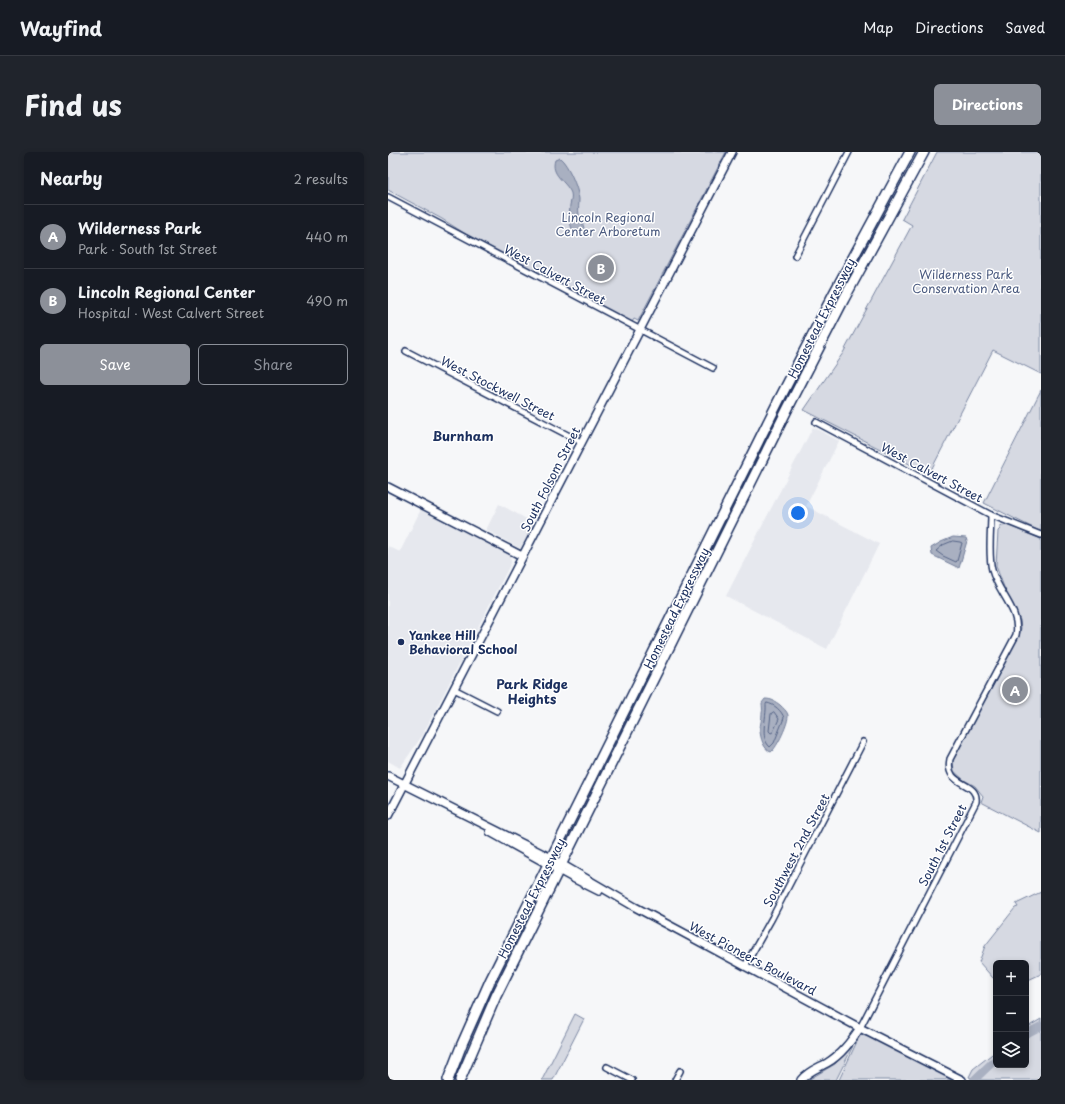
<!DOCTYPE html>
<html lang="en">
<head>
<meta charset="utf-8">
<style>
  :root { --surface:#171b24; --page:#20242c; --text:#f1f3f6; --muted:#9ea1a6; --line:#363941; --accent:#8c9099 }
  body { margin:0; font-family:"Playpen Sans",sans-serif; background:var(--page); color:var(--text) }
  .controls { position:absolute; right:12px; bottom:12px; display:grid; overflow:hidden; border-radius:6px; box-shadow:0 2px 6px #0003 }
  .controls button { width:36px; height:36px; display:grid; place-items:center; padding:0; border:0; border-bottom:1px solid var(--line); background:var(--surface); color:var(--text); font:20px sans-serif }
  .you { position:absolute; left:410px; top:361px; width:14px; height:14px; margin:-10px; border:3px solid #fff; border-radius:50%; background:#1a73e8; box-shadow:0 0 0 6px #1a73e833 }
  .badge { display:grid; place-items:center; width:26px; height:26px; border-radius:50%; background:var(--accent); color:#fff; font-size:13px; font-weight:700 }
  .pin { position:absolute; translate:-50% -50%; border:2px solid #fff; box-shadow:0 1px 4px #0006 }
  .list { margin:0; padding:0; list-style:none }
  h2 { display:flex; justify-content:space-between; align-items:center; height:52px; margin:0; padding:0 16px; font-size:17px }
  h2 small { font-size:13px; font-weight:400; color:var(--muted) }
  .list li { display:grid; grid-template-columns:26px 1fr auto; gap:12px; align-items:center; box-sizing:border-box; height:64px; padding:0 16px; border-top:1px solid var(--line) }
  .list b { display:block; font-size:15px; white-space:nowrap }
  .list p { margin:0; font-size:13px; white-space:nowrap; color:var(--muted) }
  .list em { font-size:13px; font-style:normal; color:var(--muted) }
  .actions { display:flex; gap:8px; padding:12px 16px }
  .actions a { flex:1; padding:9px 0; border:1px solid var(--accent); border-radius:6px; text-align:center; font-size:14px; color:var(--accent) }
  .actions .main { background:var(--accent); color:#fff }
  .icon { flex:none; width:22px; height:22px; fill:none; stroke:currentColor; stroke-width:2; stroke-linecap:round; stroke-linejoin:round }
  .map { position:relative; flex:none; width:653px; height:928px; overflow:hidden; border-radius:6px }
  header { display:flex; align-items:center; gap:24px; box-sizing:border-box; height:56px; padding:0 20px; background:var(--surface); border-bottom:1px solid var(--line) }
  header strong { font-size:19px }
  nav { display:flex; gap:22px; margin-inline-start:auto; font-size:14px }
  .intro { display:flex; align-items:center; justify-content:space-between; box-sizing:border-box; height:96px; padding:0 24px }
  h1 { margin:0; font-size:28px }
  .button { padding:10px 18px; border-radius:6px; background:var(--accent); color:#fff; font-size:14px; font-weight:700 }
  main { display:flex; gap:24px; padding:0 24px }
  aside { flex:1; background:var(--surface); border-radius:6px; box-shadow:0 2px 6px #0003 }
  .map>svg:first-child { display:block }
  .built { fill:#e6e8ee }
  .green { fill:#d6d9e2; stroke:#7884a0 }
  .water { fill:#a9b0c1; stroke:#707c99 }
  .lines { fill:none; stroke-linecap:round; stroke-linejoin:round }
  .shore { stroke:#546386; stroke-width:1 }
  .river { stroke:#a9b0c1; stroke-width:8 }
  .street-casing { stroke:#1b2f5e; stroke-width:8 }
  .secondary-casing { stroke:#1b2f5e; stroke-width:10 }
  .highway-casing { stroke:#1b2f5e; stroke-width:12 }
  .street { stroke:#fff; stroke-width:5 }
  .secondary { stroke:#fff; stroke-width:7 }
  .highway { stroke:#fff; stroke-width:9 }
  .poi-dot { fill:#1b2f5e; stroke:#fff; stroke-width:1.5 }
  .labels { text-anchor:middle; dominant-baseline:central; stroke-width:3; stroke-linejoin:round; paint-order:stroke }
  .park-label { font-size:12px; fill:#4a5a7f; stroke:#fff }
  .street-label { font-size:12px; fill:#1b2f5e; stroke:#fff }
  .poi-label { font-size:12px; font-weight:bold; fill:#1b2f5e; stroke:#fff; text-anchor:start }
  .neighbourhood-label { font-size:13px; font-weight:bold; fill:#1b2f5e; stroke:#fff }
</style>
</head>
<body>
<header>
<strong>Wayfind</strong>
<nav><a>Map</a><a>Directions</a><a>Saved</a></nav>
</header>
<div class="intro"><h1>Find us</h1><a class="button">Directions</a></div>
<main>
<aside>
<h2>Nearby<small>2 results</small></h2>
<ul class="list">
<li><span class="badge">A</span><div><b>Wilderness Park</b><p>Park · South 1st Street</p></div><em>440 m</em></li>
<li><span class="badge">B</span><div><b>Lincoln Regional Center</b><p>Hospital · West Calvert Street</p></div><em>490 m</em></li>
</ul>
<div class="actions"><a class="main">Save</a><a>Share</a></div>
</aside>
<div class="map">
<svg width="653" height="928" viewBox="0 0 653 928">
  <rect width="100%" height="100%" fill="#f6f7f9"/>
  <filter id="ink" filterUnits="userSpaceOnUse"><feTurbulence type="fractalNoise" baseFrequency=".025" numOctaves="2"/><feDisplacementMap in="SourceGraphic" scale="8" xChannelSelector="R" yChannelSelector="G"/><feConvolveMatrix kernelMatrix="1 2 1 2 8 2 1 2 1" color-interpolation-filters="sRGB"/></filter>
  <g filter="url(#ink)">
    <g class="built">
      <polygon points="425,275 451,289 418,354 491,392 439,497 338,444"/>
      <polygon points="111,352 146,371 133,397 98,378"/>
      <polygon points="33,357 122,403 123,411 34,584 12,616 0,609 0,394 12,400"/>
    </g>
    <g class="green">
      <polygon points="0,0 338,0 250,169 246,167 244,170 84,86 54,67 0,38"/>
      <polygon points="549,0 653,0 653,222 605,198 541,322 416,258 455,201 524,73 514,67"/>
      <polygon points="653,238 653,380 596,351"/>
      <polygon points="612,373 615,374 618,373 653,387 653,681 595,651 593,650 595,644 587,634 576,628 566,619 565,609 567,601 631,484 633,476 632,468 622,451 608,414 610,379 612,377"/>
      <polygon points="653,740 653,822 638,829 638,811 608,811 608,827 605,826 591,810 597,794 627,756 630,755 628,752"/>
      <polygon points="187,862 196,867 165,928 154,928"/>
      <polygon points="653,867 653,928 587,928 581,925 585,917 608,899 608,913 638,913 638,876"/>
      <polygon points="472,883 485,885 565,928 451,928"/>
      <polygon points="465,894 448,928 420,928 447,912"/>
    </g>
    <g class="water">
      <path d="M172 6C180 12 190 36 191 47 191 52 190 57 191 63 193 69 197 74 196 81L193 83 186 81C181 72 181 63 182 53 183 49 184 45 183 41 178 29 162 23 167 8Z"/>
      <polygon points="565,385 578,386 579,389 571,416 544,403 543,396 553,390"/>
      <path d="M377 547C383 547 387 549 392 553 395 556 399 559 400 563 401 570 389 596 383 600 376 598 372 585 372 578 372 572 374 567 374 561 375 558 374 554 374 551Z"/>
    </g>
    <g class="lines">
      <g class="shore">
        <polygon points="565,389 572,390 574,391 569,409 568,410 555,404 548,399 555,393"/>
        <path d="M379 551C386 552 394 559 396 566L386 591 382 595C371 585 379 566 378 553Z"/>
        <polygon points="386,560 391,567 385,580 383,581 381,579 383,562"/>
      </g>
      <g class="river">
        <polyline points="638,882 653,874"/>
        <polyline points="586,928 608,907"/>
      </g>
      <defs>
        <g id="street">
          <polyline points="0,45 325,216"/>
          <polyline points="407,104 461,0"/>
          <polyline points="18,199 193,290"/>
          <polyline points="428,270 603,363 653,383"/>
          <polyline points="66,537 109,559"/>
          <polyline points="357,814 384,766 475,590"/>
          <path d="M472 876 588 650C591 628 556 636 562 607L628 483C633 459 610 441 604 418 600 403 603 378 603 363"/>
          <polyline points="219,915 244,928"/>
          <polyline points="287,928 292,919"/>
        </g>
        <g id="secondary">
          <polyline points="0,335 134,404"/>
          <polyline points="0,624 163,706 247,755 292,779 472,876 574,928"/>
          <polyline points="0,664 344,0"/>
          <polyline points="102,680 183,725 211,739"/>
          <path d="M413 928C420 919 430 916 439 911 453 903 463 889 472 876"/>
        </g>
        <g id="highway">
          <polyline points="60,928 74,892 102,829 390,250 446,141 522,0"/>
          <polyline points="72,928 108,844 400,256 456,147 536,0"/>
        </g>
      </defs>
      <use href="#street" class="street-casing"/>
      <use href="#secondary" class="secondary-casing"/>
      <use href="#highway" class="highway-casing"/>
      <use href="#street" class="street"/>
      <use href="#secondary" class="secondary"/>
      <use href="#highway" class="highway"/>
    </g>
  </g>
  <circle class="poi-dot" cx="13" cy="490" r="4"/>
  <g class="labels">
    <g class="park-label">
      <text x="220" y="65">Lincoln Regional<tspan x="220" dy="14">Center Arboretum</tspan></text>
      <text x="578" y="122">Wilderness Park<tspan x="578" dy="14">Conservation Area</tspan></text>
    </g>
    <g class="street-label">
      <text transform="translate(167 122) rotate(28)">West Calvert Street</text>
      <text transform="translate(433 166) rotate(-63)">Homestead Expressway</text>
      <text transform="translate(110 236) rotate(27)">West Stockwell Street</text>
      <text transform="translate(544 320) rotate(28)">West Calvert Street</text>
      <text transform="translate(162 327) rotate(-63)">South Folsom Street</text>
      <text transform="translate(288 456) rotate(-64)">Homestead Expressway</text>
      <text transform="translate(554 693) rotate(-63)">South 1st Street</text>
      <text transform="translate(408 698) rotate(-62)">Southwest 2nd Street</text>
      <text transform="translate(143 746) rotate(-63)">Homestead Expressway</text>
      <text transform="translate(365 806) rotate(28)">West Pioneers Boulevard</text>
    </g>
    <g class="poi-label">
      <text x="21" y="483">Yankee Hill<tspan x="21" dy="14">Behavioral School</tspan></text>
    </g>
    <g class="neighbourhood-label">
      <text x="75" y="283">Burnham</text>
      <text x="144" y="531">Park Ridge<tspan x="144" dy="15">Heights</tspan></text>
    </g>
  </g>
</svg>
<div class="controls">
<button>+</button>
<button>−</button>
<button><svg class="icon" aria-label="layers" viewBox="0 0 24 24"><path d="M12 4l9 5-9 5-9-5zM3 14l9 5 9-5"/></svg></button>
</div>
<div class="you"></div>
<div class="pin badge" style="left:627px;top:538px">A</div>
<div class="pin badge" style="left:213px;top:116px">B</div>
</div>
</main>
</body>
</html>
